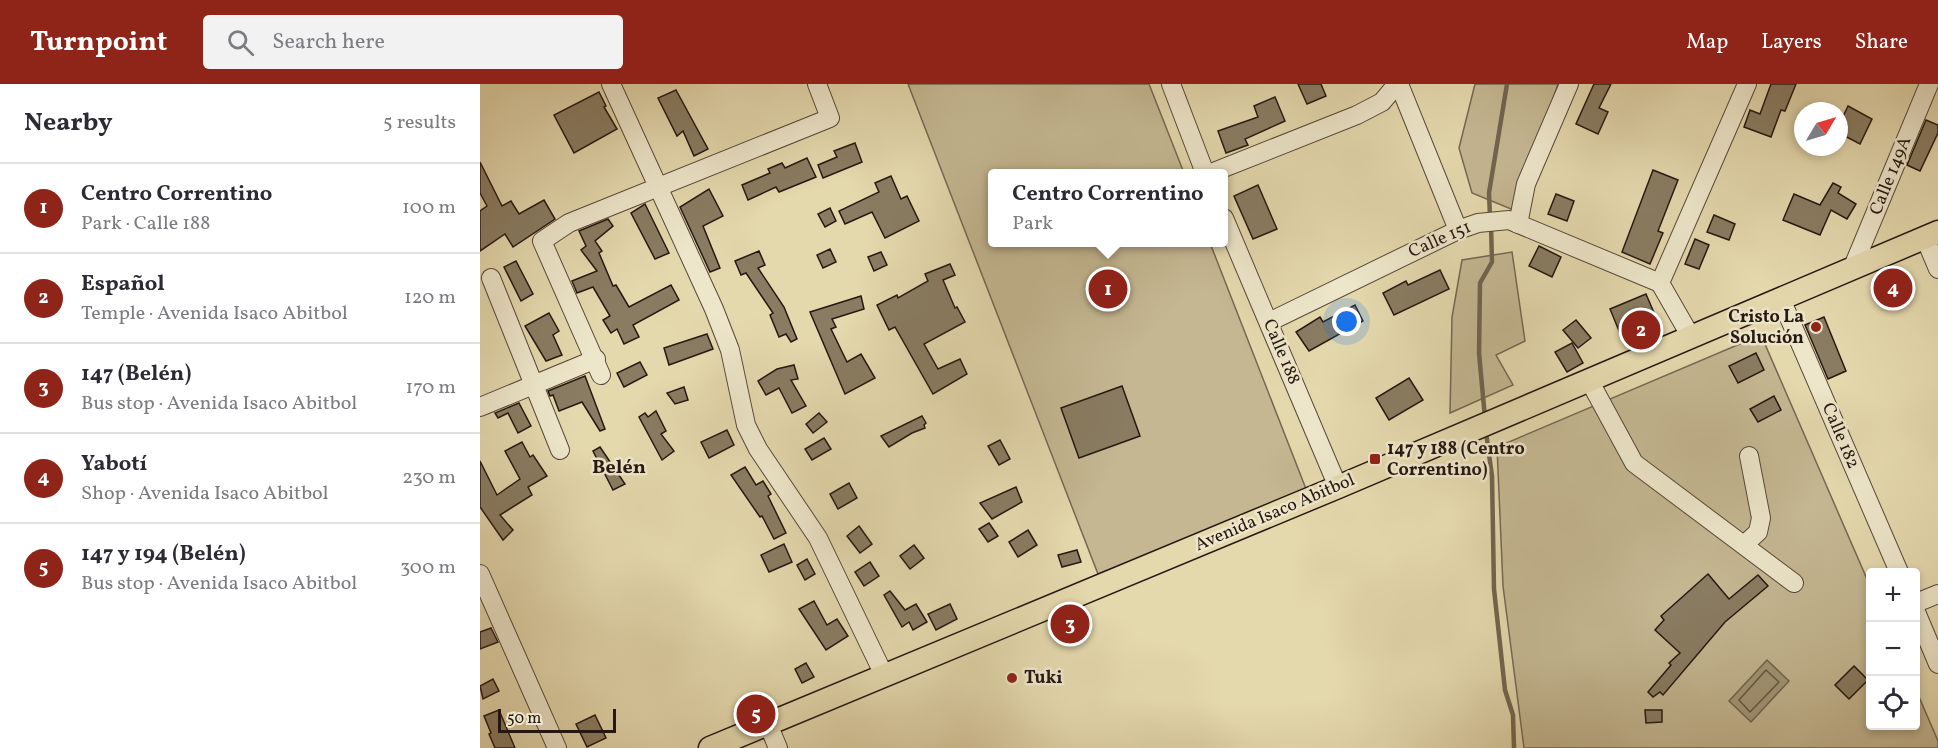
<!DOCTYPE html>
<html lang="en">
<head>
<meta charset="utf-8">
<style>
  :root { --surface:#fff; --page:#f2f2f3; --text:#2b2b33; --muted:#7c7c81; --line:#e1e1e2; --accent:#8f2418 }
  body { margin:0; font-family:Vollkorn,serif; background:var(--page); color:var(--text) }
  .controls { position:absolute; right:18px; bottom:18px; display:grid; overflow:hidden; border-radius:6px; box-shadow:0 3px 9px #0003 }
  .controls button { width:54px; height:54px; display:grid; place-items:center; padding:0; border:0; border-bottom:2px solid var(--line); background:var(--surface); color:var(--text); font:30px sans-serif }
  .compass { position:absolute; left:1314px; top:18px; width:54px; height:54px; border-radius:50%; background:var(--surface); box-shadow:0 3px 9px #0003; rotate:52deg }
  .scale { position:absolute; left:18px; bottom:15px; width:118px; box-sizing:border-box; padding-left:6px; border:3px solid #261811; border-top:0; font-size:16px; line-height:21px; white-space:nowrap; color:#261811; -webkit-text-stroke:4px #ede6ca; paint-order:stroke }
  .you { position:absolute; left:867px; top:238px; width:21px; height:21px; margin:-15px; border:4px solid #fff; border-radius:50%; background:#1a73e8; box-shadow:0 0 0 9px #1a73e833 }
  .badge { display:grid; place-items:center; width:39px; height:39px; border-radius:50%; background:var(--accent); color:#fff; font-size:20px; font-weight:700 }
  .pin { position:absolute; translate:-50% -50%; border:3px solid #fff; box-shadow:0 2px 6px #0006 }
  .popup { position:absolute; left:508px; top:85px; width:240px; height:78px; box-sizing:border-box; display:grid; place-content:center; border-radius:6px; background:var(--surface); filter:drop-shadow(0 2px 4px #0005); font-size:20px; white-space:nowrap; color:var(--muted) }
  .popup b { font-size:22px; color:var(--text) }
  .popup::after { content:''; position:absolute; left:50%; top:100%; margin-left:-12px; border:12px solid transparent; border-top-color:var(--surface) }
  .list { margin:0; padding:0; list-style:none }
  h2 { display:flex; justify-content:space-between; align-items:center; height:78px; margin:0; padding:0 24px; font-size:26px }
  h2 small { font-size:20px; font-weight:400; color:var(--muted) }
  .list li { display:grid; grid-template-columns:39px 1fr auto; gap:18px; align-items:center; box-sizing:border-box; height:90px; padding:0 24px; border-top:2px solid var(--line) }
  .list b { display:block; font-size:22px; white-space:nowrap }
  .list p { margin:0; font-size:20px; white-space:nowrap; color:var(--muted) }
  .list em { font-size:20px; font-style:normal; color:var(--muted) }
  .icon { flex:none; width:33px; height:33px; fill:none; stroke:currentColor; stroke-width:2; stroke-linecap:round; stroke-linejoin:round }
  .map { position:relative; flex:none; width:1458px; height:664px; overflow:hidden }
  header { display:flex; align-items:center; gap:36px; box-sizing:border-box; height:84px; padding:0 30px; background:var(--accent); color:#fff }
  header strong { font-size:28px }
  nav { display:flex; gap:33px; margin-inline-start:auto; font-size:21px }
  .search { width:420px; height:54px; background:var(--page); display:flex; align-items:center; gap:15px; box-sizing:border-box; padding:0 21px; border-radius:6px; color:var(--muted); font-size:22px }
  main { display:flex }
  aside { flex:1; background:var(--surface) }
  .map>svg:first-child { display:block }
  .green { fill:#c4b792; stroke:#756852; stroke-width:1.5 }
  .water { fill:#a39778; stroke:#71644f; stroke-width:1.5 }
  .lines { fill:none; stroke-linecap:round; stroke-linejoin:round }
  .shore { stroke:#645844; stroke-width:1.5 }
  .stream { stroke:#71644f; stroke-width:4.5 }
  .building { fill:#897c62; stroke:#261811; stroke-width:1.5 }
  .minor-casing { stroke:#564838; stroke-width:20 }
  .major-casing { stroke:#261811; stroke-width:25 }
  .minor { stroke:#ede6ca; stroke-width:18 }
  .major { stroke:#e4d8ad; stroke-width:22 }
  .poi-dot { fill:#8f2418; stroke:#ede6ca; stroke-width:2 }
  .labels { text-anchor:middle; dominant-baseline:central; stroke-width:5; stroke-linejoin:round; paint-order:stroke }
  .street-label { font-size:18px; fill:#261811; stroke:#ede6ca }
  .poi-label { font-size:18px; font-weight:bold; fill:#261811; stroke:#ede6ca; text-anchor:start }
  .neighbourhood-label { font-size:20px; font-weight:bold; fill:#261811; stroke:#ede6ca }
</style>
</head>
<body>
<header>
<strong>Turnpoint</strong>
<div class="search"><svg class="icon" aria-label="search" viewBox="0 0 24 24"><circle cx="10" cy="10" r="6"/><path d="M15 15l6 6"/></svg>Search here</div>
<nav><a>Map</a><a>Layers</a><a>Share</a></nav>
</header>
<main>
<aside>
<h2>Nearby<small>5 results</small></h2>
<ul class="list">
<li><span class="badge">1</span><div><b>Centro Correntino</b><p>Park · Calle 188</p></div><em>100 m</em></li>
<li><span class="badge">2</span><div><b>Español</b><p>Temple · Avenida Isaco Abitbol</p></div><em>120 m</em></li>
<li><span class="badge">3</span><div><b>147 (Belén)</b><p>Bus stop · Avenida Isaco Abitbol</p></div><em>170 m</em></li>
<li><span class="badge">4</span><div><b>Yabotí</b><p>Shop · Avenida Isaco Abitbol</p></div><em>230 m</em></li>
<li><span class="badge">5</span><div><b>147 y 194 (Belén)</b><p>Bus stop · Avenida Isaco Abitbol</p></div><em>300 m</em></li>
</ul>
</aside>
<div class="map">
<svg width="1458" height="664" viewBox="0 0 1458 664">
  <rect width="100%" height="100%" fill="#e4d8ad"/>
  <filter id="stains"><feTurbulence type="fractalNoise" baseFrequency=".00333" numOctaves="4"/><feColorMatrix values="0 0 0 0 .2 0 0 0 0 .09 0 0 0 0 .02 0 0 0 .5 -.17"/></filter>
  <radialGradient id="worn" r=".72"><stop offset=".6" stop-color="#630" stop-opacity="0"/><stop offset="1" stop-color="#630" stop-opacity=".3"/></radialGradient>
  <g class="green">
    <polygon points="428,0 669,0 704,89 512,89 512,158 730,159 828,410 618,490"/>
    <polygon points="995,0 1078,0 1036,127 992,109 979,64"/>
    <polygon points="1032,168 1045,257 1016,271 1033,301 970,329 972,233 982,176"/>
    <polygon points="1281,251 1390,502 1390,642 1436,642 1436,606 1458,657 1458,664 1044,664 1023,502 1017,363"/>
  </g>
  <polygon class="water" points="1287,576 1309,597 1271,638 1249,617"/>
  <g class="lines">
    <polygon class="shore" points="1286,586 1299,598 1270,628 1259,616"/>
    <g class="stream">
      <polyline points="1010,133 1009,109 1027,0"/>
      <polyline points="1005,334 999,269 1000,199 1012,178 1011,141"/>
      <polyline points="1006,348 1012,392 1014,505 1025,606 1033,631 1034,664"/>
    </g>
  </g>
  <g class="building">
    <polygon points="818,0 841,0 846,12 827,20"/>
    <polygon points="1114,0 1131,0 1119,24 1128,28 1118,50 1096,40"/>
    <polygon points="1291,0 1316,0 1305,27 1301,26 1291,53 1264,43 1270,26 1280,30"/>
    <polygon points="196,6 228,65 214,72 203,47 197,52 178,14"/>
    <polygon points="119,8 126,22 124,23 137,45 94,69 74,31"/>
    <polygon points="795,13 805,37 765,55 768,61 746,69 738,47 778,33 774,22"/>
    <polygon points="1368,22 1392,35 1380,60 1359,49 1359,41"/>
    <polygon points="1446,36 1458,41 1458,49 1440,87 1427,81"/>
    <polygon points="375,59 382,78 343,94 338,81 357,73 354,67"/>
    <polygon points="327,74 336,93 299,108 296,103 268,116 262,101 290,89 288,85 302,79 305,84"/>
    <polygon points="0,78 22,122 31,117 39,130 64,116 75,135 33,163 25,150 0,167 0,127 7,122 0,109"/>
    <polygon points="1173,86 1198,96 1178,147 1183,149 1170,180 1142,168"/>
    <polygon points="411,92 421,115 427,112 439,137 405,154 392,128 365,140 359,127 399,108 395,99"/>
    <polygon points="1353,99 1361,103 1358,109 1376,120 1367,135 1351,126 1340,151 1303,136 1314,110 1340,121"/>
    <polygon points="778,101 797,145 773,155 754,112"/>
    <polygon points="229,105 243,132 223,142 240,184 230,188 200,123"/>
    <polygon points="1076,110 1094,117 1087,137 1068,130"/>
    <polygon points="165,120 189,169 175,175 151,129"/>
    <polygon points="350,124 356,137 345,143 338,130"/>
    <polygon points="1234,131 1255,140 1249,156 1227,148"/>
    <polygon points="128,135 133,142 115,157 122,167 119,169 133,202 136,201 149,223 191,201 199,216 153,241 159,253 144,260 137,245 131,249 123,236 130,232 113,203 97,209 92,197 117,187 101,166 106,162 99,147"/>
    <polygon points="1215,155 1229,161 1219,185 1205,180"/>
    <polygon points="1059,162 1081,173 1072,193 1049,182"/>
    <polygon points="350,165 356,178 343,184 337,171"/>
    <polygon points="279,167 285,181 278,184 304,223 317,255 311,258 306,250 299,253 290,231 293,229 266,189 261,191 255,177"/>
    <polygon points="401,168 407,181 394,187 388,173"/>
    <polygon points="36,177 53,210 41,217 24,183"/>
    <polygon points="470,180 475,191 463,196 475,224 477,223 485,238 444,260 458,285 480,275 487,290 453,310 415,243 409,246 397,221 417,211 418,214 448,197 445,190"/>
    <polygon points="960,186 969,205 914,231 903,209 926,197 928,201"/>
    <polygon points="1166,210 1178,238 1142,254 1130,225"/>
    <polygon points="381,212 384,225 352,235 356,243 351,245 367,278 381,270 395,294 365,310 330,228"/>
    <polygon points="875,221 883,237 829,267 816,248 840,233 843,238"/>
    <polygon points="69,229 79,247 73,251 82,271 66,277 45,242"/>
    <polygon points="1344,233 1366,287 1348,295 1325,241"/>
    <polygon points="1096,236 1111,254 1098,264 1083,246"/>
    <polygon points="227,250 233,265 189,281 184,264"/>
    <polygon points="1092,259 1103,279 1087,288 1075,268"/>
    <polygon points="1276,269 1284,286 1258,299 1249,282"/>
    <polygon points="160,278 167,291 144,303 137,289"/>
    <polygon points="314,281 318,295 311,296 326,322 312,329 299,304 286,311 278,297 297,285"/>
    <polygon points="105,292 125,345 120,347 102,318 79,327 73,311 70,312 68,307"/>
    <polygon points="929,294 943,316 909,336 896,314"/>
    <polygon points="642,302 660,352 599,374 581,324"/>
    <polygon points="204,303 208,316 195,320 187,309"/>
    <polygon points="1294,312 1301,326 1278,338 1270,325"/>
    <polygon points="39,319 51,342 38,349 28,329 18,334 15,329"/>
    <polygon points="176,327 186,347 181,350 194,367 182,376 159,333 165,329 168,333"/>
    <polygon points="339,329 347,338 333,349 326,340"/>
    <polygon points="442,332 446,339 444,341 445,344 432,349 409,363 401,352"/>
    <polygon points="247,346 254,361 229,374 221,358"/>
    <polygon points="344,354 351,365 332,376 325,365"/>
    <polygon points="520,356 530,375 519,381 508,362"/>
    <polygon points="42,358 50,373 53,371 67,392 48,403 52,411 20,431 33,446 23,456 0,423 0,377 17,411 40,395 25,367"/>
    <polygon points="120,363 145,400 133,406 113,367"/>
    <polygon points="265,383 276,401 283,397 291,410 288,412 306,449 294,455 282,432 280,433 251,391"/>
    <polygon points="369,399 377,414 358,425 350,410"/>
    <polygon points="536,403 542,418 512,435 500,419"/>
    <polygon points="509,439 518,452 508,458 499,445"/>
    <polygon points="379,442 392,460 380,469 367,452"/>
    <polygon points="548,446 557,461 538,473 529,458"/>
    <polygon points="304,460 312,478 289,488 281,471"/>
    <polygon points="434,461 444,474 430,485 420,472"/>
    <polygon points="597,466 601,478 582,483 578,471"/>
    <polygon points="327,475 335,490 325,496 317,481"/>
    <polygon points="390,478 399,492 384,502 375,488"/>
    <polygon points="1228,490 1249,515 1278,491 1288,502 1245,538 1183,611 1180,608 1173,613 1168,608 1191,581 1189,579 1200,569 1175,546 1184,536 1181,532"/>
    <polygon points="410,507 425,526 436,520 447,538 433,546 429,538 422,543 404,511"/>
    <polygon points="334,517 347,541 357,535 368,552 346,566 319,525"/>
    <polygon points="470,520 477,535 456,546 448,530"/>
    <polygon points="11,544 18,558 0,565 0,548"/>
    <polygon points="326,579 334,593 322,599 315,585"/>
    <polygon points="1374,582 1388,596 1369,615 1355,601"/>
    <polygon points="13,595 19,607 3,615 0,602"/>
    <polygon points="19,626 35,664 15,664 9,650 11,649 4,632"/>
    <polygon points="1165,626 1182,626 1182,638 1166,639"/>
    <polygon points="115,631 126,654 107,663 96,640"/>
  </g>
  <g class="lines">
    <defs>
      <g id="minor">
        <polyline points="131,0 234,225 250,266 266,341 278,365 338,454 404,591"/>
        <polyline points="691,0 725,89"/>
        <polyline points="919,0 978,146"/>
        <polyline points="731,89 877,31 902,18 917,0"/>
        <polyline points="744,134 858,403"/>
        <polyline points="1038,140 1046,100 1089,0"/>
        <polyline points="1445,154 1458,185"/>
        <polyline points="1372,185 1449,0"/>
        <polyline points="11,194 80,366"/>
        <polyline points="1180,199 1267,0"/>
        <polyline points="1301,215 1419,488"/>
        <polyline points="789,238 978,146 998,139 1029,136 1180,199 1211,253"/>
        <polyline points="121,291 62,157 89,139 350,34 337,0"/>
        <polyline points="1109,296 1154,379 1314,499"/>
        <polyline points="0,323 116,275"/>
        <polyline points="1264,461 1278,448 1281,434 1269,372"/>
        <polyline points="0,490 77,664"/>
        <polyline points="1436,519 1458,510"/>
        <polyline points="1436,528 1458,580"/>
        <polyline points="288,640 298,664"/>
      </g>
      <polyline id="major" points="230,664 858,403 1458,148"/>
    </defs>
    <use href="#minor" class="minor-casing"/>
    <use href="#major" class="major-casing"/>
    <use href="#minor" class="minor"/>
    <use href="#major" class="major"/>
  </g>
  <g class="poi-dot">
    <circle cx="1336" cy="243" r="6"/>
    <rect x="889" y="369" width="12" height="12" rx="3"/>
    <circle cx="532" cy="594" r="6"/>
  </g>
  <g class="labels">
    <g class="street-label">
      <text transform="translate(1411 92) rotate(-68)">Calle 149A</text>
      <text transform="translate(960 156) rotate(-24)">Calle 151</text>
      <text transform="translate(801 268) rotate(67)">Calle 188</text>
      <text transform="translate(1360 352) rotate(67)">Calle 182</text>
      <text transform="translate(795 429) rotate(-23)">Avenida Isaco Abitbol</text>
    </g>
    <g class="poi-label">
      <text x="1324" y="233" text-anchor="end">Cristo La<tspan x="1324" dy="21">Solución</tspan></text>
      <text x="907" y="365">147 y 188 (Centro<tspan x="907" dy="21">Correntino)</tspan></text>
      <text x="544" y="594">Tuki</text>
    </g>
    <g class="neighbourhood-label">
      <text x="139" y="384">Belén</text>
    </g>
  </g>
  <rect width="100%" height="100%" filter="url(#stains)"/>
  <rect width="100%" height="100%" fill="url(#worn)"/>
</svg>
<div class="controls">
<button>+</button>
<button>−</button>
<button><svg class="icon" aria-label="locate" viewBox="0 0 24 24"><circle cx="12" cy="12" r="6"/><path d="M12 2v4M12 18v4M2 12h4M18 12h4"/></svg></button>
</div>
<svg class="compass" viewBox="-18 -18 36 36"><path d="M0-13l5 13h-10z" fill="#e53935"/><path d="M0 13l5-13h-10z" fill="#7c7c81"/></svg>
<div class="scale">50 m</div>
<div class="you"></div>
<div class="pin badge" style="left:628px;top:205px">1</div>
<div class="popup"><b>Centro Correntino</b>Park</div>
<div class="pin badge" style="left:1161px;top:246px">2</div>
<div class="pin badge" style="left:590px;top:540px">3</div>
<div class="pin badge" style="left:1413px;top:204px">4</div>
<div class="pin badge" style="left:276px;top:630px">5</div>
</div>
</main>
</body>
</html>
